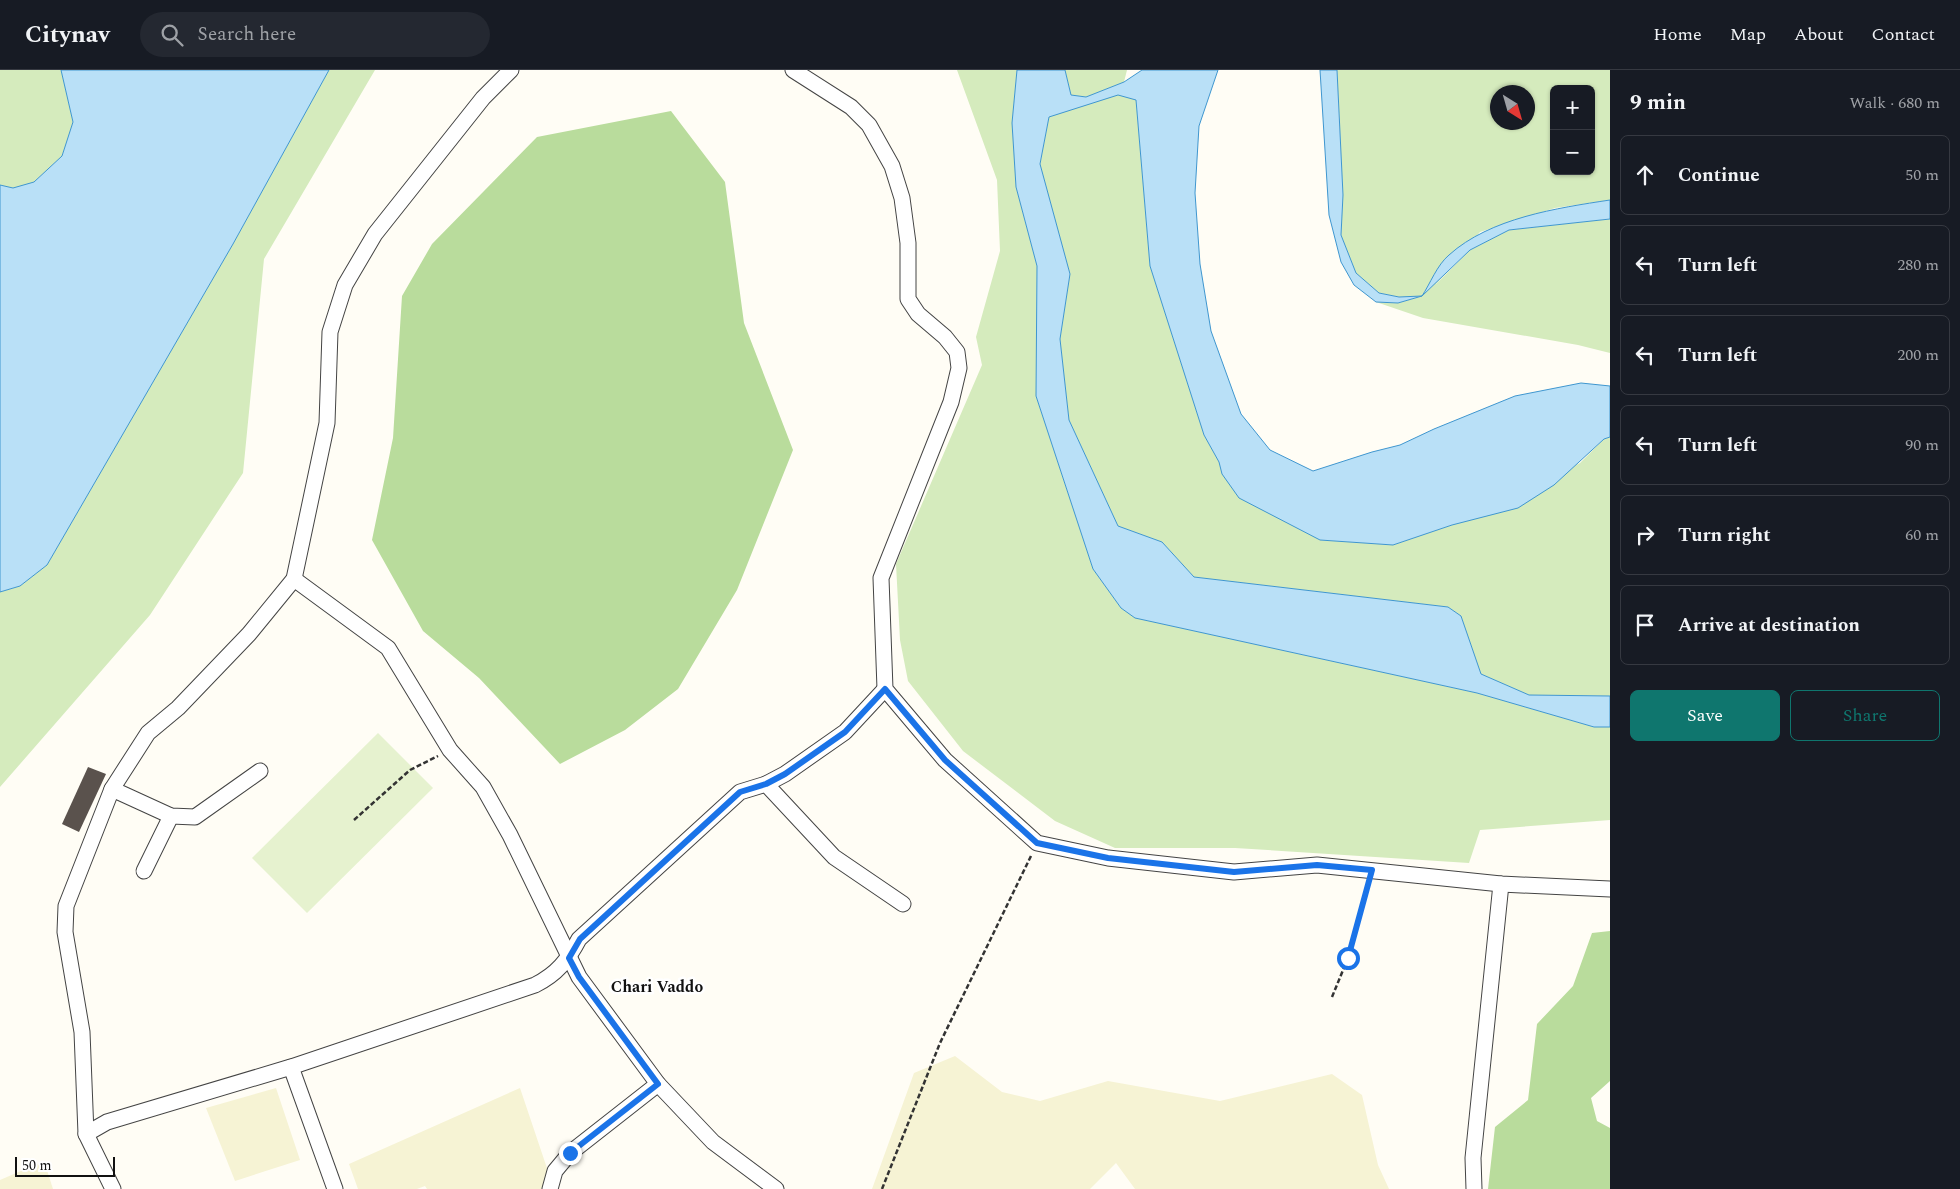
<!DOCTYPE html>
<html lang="en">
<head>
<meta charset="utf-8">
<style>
  :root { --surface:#171b24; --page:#242831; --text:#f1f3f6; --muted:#9ea1a6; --line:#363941; --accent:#0f766e }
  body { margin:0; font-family:Spectral,serif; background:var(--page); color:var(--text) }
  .controls { position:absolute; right:15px; top:15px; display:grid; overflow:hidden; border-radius:8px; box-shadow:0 1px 4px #0004 }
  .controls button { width:45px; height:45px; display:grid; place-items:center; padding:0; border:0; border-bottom:1px solid var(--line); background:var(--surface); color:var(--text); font:25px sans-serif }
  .compass { position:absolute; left:1490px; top:15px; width:45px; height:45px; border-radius:50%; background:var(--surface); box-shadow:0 1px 4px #0004; rotate:143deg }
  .scale { position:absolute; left:15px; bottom:12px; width:100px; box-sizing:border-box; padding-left:5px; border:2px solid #111; border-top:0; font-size:14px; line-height:18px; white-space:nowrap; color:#111; -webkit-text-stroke:4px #fff; paint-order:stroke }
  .stop { position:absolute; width:15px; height:15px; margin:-11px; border:4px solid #1a73e8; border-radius:50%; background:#fff }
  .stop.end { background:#1a73e8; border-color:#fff; box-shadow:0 1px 5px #0008 }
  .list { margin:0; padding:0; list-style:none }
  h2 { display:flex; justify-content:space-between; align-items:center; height:65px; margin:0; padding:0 20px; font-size:21px }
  h2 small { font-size:16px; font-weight:400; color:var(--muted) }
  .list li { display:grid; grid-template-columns:32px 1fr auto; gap:15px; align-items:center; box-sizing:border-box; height:80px; margin:0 10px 10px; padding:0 10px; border:1px solid var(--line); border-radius:8px }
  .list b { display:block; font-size:19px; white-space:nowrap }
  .list em { font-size:16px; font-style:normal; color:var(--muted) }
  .actions { display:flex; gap:10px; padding:15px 20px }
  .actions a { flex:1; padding:11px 0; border:1px solid var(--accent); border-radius:8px; text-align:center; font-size:18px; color:var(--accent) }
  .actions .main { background:var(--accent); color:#fff }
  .icon { flex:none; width:28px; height:28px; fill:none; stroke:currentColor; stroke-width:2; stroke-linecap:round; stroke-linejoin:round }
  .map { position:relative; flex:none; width:1610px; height:1119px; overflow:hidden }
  header { display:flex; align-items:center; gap:30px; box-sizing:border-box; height:70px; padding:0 25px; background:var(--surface); border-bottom:1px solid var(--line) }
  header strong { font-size:24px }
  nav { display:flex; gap:28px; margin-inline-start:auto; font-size:18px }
  .search { width:350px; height:45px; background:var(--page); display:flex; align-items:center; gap:12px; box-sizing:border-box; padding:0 18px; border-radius:28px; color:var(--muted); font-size:19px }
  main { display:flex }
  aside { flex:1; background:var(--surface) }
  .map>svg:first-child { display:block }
  .farmland { fill:#f6f3d4 }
  .green { fill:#d5ebbd; fill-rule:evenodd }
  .forest { fill:#b9dc9c }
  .pitch { fill:#e6f2cf }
  .water { fill:#b9e0f7; stroke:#3f96cf }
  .building { fill:#5a524d }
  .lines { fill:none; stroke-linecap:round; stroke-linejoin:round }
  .minor-casing { stroke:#444; stroke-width:17 }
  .path { stroke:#333; stroke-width:2.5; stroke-dasharray:5 2.5; stroke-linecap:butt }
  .minor { stroke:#fff; stroke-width:15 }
  .route { stroke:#1a73e8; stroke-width:6 }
  .labels { text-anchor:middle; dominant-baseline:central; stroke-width:5; stroke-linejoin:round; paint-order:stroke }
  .neighbourhood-label { font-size:16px; font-weight:bold; fill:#111; stroke:#fff }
</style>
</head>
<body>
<header>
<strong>Citynav</strong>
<div class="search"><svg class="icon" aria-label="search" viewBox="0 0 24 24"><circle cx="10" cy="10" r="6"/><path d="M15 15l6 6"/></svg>Search here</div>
<nav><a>Home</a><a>Map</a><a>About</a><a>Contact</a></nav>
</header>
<main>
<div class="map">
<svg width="1610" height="1119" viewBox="0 0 1610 1119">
  <rect width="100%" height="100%" fill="#fffdf5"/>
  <g class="farmland">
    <polygon points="955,986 1002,1022 1040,1031 1108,1011 1220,1031 1332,1004 1362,1025 1378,1095 1389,1119 1135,1119 1116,1093 1090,1119 872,1119 914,1003"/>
    <polygon points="276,1018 300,1090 235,1111 206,1038"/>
    <polygon points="520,1018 553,1116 545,1119 427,1119 425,1116 417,1119 358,1119 349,1094"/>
    <polygon points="44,1091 53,1119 0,1119 0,1110"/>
  </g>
  <g class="green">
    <polygon points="0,0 61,0 73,52 62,86 34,112 13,119 0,115"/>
    <polygon points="329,0 375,0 264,189 243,403 150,545 0,717 0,522 20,516 47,495 233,174"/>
    <polygon points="957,0 1017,0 1012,53 1016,117 1037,196 1036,326 1093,499 1121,538 1136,548 1477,623 1594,657 1610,657 1610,750 1480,760 1469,793 1235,778 1115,778 1055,751 963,681 908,611 900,570 896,494 982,295 976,267 1000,181 997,110"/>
    <polygon points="1065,0 1127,0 1124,12 1086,27 1071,25"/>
    <path d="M1337 0H1610V130L1555 138 1480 162 1436 214 1470 180 1509 160 1610 149V283L1578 275 1423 248 1376 232 1398 233 1419 227H1399L1379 223 1356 203 1341 165 1343 125ZM1554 19H1591V101H1554ZM1498 22H1528V52H1498Z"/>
    <polygon points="1121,24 1136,30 1150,196 1204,365 1219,392 1222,404 1320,470 1393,475 1452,455 1580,393 1604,369 1610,367 1610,626 1529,625 1481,604 1461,546 1448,537 1194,507 1162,472 1118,456 1069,350 1060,269 1070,204 1040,95 1049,47 1096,30"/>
  </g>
  <g class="forest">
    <polygon points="671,41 725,112 744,253 793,380 737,520 678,619 625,660 560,694 479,608 423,561 372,470 393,368 402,226 432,174 537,67"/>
    <polygon points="1610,861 1610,1011 1591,1028 1597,1051 1610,1058 1610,1119 1488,1119 1495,1057 1528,1030 1537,954 1573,916 1592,863"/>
  </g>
  <polygon class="pitch" points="378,663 433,718 307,843 252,788"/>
  <g class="water">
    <polygon points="61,0 329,0 233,174 47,495 20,516 0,522 0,115 13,118 34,112 62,86 73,52"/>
    <polygon points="1017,0 1065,0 1071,25 1086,27 1124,12 1142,0 1218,0 1199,56 1195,123 1200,194 1211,261 1241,344 1270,380 1313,401 1372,382 1400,375 1434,359 1515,326 1581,313 1610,316 1610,367 1604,369 1554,415 1518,438 1452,455 1393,475 1320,470 1239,428 1222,404 1219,392 1204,365 1150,196 1136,30 1118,25 1049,47 1040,94 1070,204 1060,269 1069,350 1118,456 1162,472 1194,507 1448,537 1461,546 1481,604 1529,625 1610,626 1610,657 1594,657 1477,623 1135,548 1121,538 1093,499 1036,326 1037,196 1016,117 1012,53"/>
    <path d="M1320 0H1337L1343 125 1341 165 1356 203 1379 223 1399 227 1422 226C1430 214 1437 195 1449 185 1490 148 1557 138 1610 130V149L1509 160 1470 180 1422 226 1398 233 1376 232 1354 215 1341 192 1329 145Z"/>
  </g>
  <polygon class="building" points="88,697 106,704 79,762 62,754"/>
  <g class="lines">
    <defs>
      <g id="minor">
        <polyline points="793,0 851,37 869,55 892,96 902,128 908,173 908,229 918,244 945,267 957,282 959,298 951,332 881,508 885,619 945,690 1037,773 1108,788 1234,802 1317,795 1501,814 1610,819"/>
        <polyline points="294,509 388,578 450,680 483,717 510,765 579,907 658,1014 713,1072 776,1119"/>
        <polyline points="766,714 834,787 903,834"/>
        <polyline points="112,719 171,746 195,747 260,701"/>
        <polyline points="144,801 171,746"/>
        <polyline points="291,997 335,1119"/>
        <path d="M86 1064 107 1052 291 997 535 915C557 904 568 890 579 869L740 722 766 714 785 704 845 662 885 619"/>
        <polyline points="113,1119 86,1064 82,962 65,862 66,836 112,719 148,663 178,638 249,564 294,509 327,353 330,262 345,215 375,164 483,28 511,0"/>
        <polyline points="550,1119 555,1101 570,1083 658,1014"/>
        <polyline points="1474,1119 1473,1088 1501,814"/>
      </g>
    </defs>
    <use href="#minor" class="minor-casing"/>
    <g class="path">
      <polyline points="354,750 410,700 438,686"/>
      <polyline points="1332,927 1348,888 1368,814"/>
      <polyline points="882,1119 940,973 1031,786"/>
    </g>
    <use href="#minor" class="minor"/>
  </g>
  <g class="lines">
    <polyline class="route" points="570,1083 658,1014 579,907 569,888 580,869 740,722 766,714 785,704 845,662 885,619 945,690 1037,773 1108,788 1234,802 1317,795 1372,800 1348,888"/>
  </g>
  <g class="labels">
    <g class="neighbourhood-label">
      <text x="657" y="917">Chari Vaddo</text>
    </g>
  </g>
</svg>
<div class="controls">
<button>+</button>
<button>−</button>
</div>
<svg class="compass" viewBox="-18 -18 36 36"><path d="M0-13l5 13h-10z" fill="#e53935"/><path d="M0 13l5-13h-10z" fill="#9ea1a6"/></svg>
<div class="scale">50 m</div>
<div class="stop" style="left:1348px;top:888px"></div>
<div class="stop end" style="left:570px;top:1083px"></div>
</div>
<aside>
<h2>9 min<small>Walk · 680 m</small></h2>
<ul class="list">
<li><svg class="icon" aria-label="ahead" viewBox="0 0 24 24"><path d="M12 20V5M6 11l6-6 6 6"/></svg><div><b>Continue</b></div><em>50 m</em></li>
<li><svg class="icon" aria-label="left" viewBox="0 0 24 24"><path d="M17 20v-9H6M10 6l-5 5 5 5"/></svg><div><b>Turn left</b></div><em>280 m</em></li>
<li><svg class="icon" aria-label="left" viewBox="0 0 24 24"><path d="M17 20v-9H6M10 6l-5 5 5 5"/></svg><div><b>Turn left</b></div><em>200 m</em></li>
<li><svg class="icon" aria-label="left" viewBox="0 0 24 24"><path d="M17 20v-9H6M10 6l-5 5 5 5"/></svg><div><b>Turn left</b></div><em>90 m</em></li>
<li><svg class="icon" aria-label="right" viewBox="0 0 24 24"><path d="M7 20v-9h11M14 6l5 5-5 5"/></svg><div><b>Turn right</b></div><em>60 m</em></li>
<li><svg class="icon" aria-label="arrive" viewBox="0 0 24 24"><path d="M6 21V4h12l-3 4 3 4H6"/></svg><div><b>Arrive at destination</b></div></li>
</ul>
<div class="actions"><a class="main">Save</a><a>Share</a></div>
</aside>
</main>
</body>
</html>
